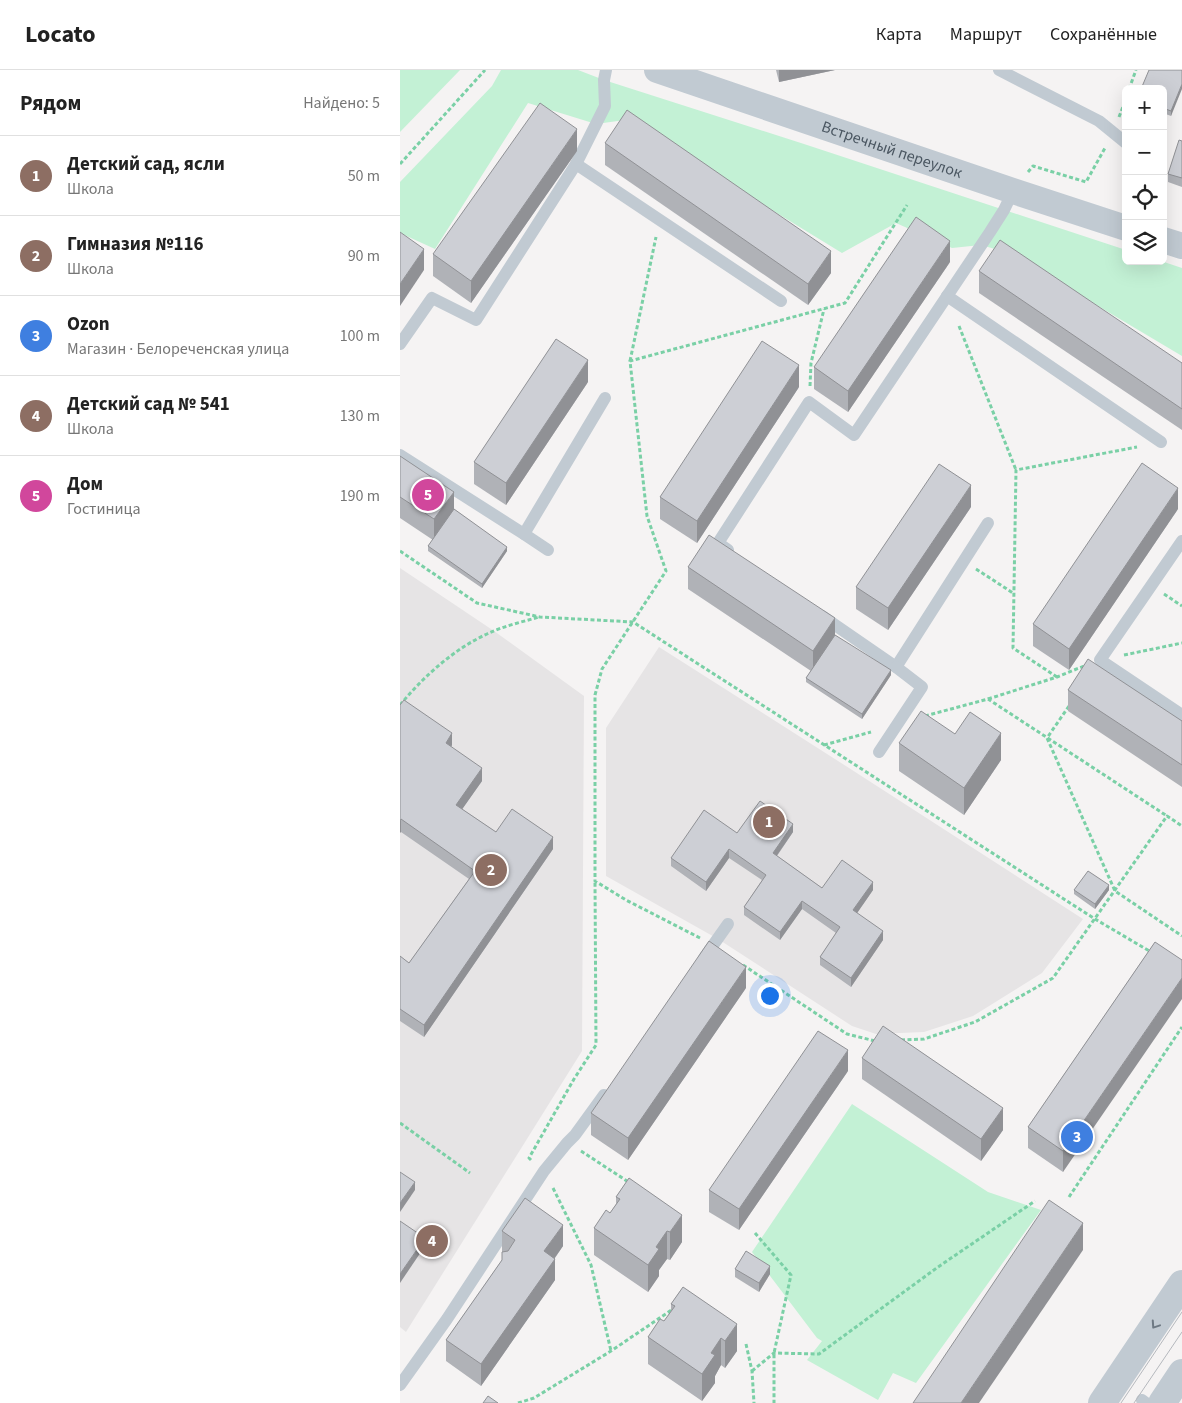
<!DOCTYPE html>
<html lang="ru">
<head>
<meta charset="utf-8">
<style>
  :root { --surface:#fff; --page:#f2f2f2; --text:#222; --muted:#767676; --line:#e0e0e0; --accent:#b45309 }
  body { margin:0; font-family:"Source Sans 3",sans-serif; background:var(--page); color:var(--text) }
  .controls { position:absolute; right:15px; top:15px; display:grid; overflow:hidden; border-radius:8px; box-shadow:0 5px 20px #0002 }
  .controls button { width:45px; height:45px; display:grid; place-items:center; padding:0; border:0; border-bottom:1px solid var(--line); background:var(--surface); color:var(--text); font:25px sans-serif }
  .you { position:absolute; left:369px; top:925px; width:18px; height:18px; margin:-12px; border:4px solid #fff; border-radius:50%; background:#1a73e8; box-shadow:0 0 0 8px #1a73e833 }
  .badge { display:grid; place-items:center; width:32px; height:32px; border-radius:50%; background:var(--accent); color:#fff; font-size:16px; font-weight:700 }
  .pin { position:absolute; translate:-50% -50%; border:2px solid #fff; box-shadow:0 1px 5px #0006 }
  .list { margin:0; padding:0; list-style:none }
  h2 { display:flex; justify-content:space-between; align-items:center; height:65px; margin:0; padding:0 20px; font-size:21px }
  h2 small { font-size:16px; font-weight:400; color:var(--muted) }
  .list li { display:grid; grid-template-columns:32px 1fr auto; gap:15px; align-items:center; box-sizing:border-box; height:80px; padding:0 20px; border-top:1px solid var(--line) }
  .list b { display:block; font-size:19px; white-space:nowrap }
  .list p { margin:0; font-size:16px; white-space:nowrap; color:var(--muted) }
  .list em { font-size:16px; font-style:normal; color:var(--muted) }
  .icon { flex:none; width:28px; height:28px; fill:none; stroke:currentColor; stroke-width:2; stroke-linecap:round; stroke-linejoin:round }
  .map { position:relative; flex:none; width:782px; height:1333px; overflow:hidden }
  header { display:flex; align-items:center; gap:30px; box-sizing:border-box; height:70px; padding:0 25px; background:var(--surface); border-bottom:1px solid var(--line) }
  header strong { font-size:24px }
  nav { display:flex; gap:28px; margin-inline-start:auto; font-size:18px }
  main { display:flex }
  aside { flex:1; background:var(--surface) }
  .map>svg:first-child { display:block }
  .education { fill:#e6e4e5 }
  .green { fill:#c3f1d5 }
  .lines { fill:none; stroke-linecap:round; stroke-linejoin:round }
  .path { stroke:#7ad0a6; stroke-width:3; stroke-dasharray:4 2.5; stroke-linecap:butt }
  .service { stroke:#c1cad2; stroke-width:12 }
  .minor { stroke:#c1cad2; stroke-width:26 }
  .tertiary { stroke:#c1cad2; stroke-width:28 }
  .tram { stroke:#b5b8bd; stroke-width:1 }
  .wall { fill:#b0b2b7 }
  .shaded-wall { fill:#909195 }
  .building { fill:#cdcfd5; stroke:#909195 }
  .oneway { stroke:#6e7983 }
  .labels { text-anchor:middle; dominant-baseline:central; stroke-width:4; stroke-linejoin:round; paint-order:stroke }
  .street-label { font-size:16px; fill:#4a5661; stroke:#fff }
</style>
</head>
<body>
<header>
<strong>Locato</strong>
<nav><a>Карта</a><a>Маршрут</a><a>Сохранённые</a></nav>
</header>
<main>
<aside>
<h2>Рядом<small>Найдено: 5</small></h2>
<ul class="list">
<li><span class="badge" style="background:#8d6e63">1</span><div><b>Детский сад, ясли</b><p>Школа</p></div><em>50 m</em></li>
<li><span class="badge" style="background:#8d6e63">2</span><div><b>Гимназия №116</b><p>Школа</p></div><em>90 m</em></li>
<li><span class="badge" style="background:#3f7fe0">3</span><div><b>Ozon</b><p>Магазин · Белореченская улица</p></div><em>100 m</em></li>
<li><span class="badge" style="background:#8d6e63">4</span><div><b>Детский сад № 541</b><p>Школа</p></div><em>130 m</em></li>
<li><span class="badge" style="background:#d1479c">5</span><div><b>Дом</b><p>Гостиница</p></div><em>190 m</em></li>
</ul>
</aside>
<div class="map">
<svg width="782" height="1333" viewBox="0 0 782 1333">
  <rect width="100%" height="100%" fill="#f5f3f3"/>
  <g class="education">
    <polygon points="0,498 94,561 184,626 182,981 6,1262 0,1257"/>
    <polygon points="259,577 449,698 683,849 642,903 573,946 524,962 476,964 452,956 318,869 206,806 206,658"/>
  </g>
  <g class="green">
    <polygon points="0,0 60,0 0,62"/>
    <polygon points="101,0 178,0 204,10 404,74 726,180 726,191 761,191 782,198 782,286 609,183 581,175 552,178 496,153 442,183 225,50 196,54 128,33 35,179 0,163 0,112 92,16"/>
    <polygon points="452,1034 588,1122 641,1140 516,1313 493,1303 478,1330 407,1290 422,1271 417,1268 352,1182"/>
  </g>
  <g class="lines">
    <g class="path">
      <polyline points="729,19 736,0"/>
      <polyline points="719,47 726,29"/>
      <polyline points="0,94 85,0"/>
      <polyline points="628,102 633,96 686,112 705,78"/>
      <polyline points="559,256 616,400"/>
      <polyline points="230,291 256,167"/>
      <polyline points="410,316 411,293 424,239"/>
      <polyline points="0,481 77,533 140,547 233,552 695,849 751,882"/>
      <polyline points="576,499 613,523"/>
      <polyline points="764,524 782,536"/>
      <polyline points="724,585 782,573"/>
      <polyline points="657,607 613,578 616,400 737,377"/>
      <polyline points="588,629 657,607 684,596"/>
      <path d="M0 635C23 607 54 579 87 564 103 556 122 552 139 547"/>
      <polyline points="669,636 647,668 715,821 782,866"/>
      <polyline points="525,646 588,629 767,746"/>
      <polyline points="424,675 471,662"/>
      <polyline points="300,868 226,830 195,811 195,625 202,599 266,501 247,446 230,291 445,233 507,135"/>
      <polyline points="343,895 447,964 475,971"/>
      <polyline points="501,970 524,969 575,952 653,908 767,746 782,756"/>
      <polyline points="0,1053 70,1103"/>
      <polyline points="181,1081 230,1113"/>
      <polyline points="131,1090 129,1088 174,1009 196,975 195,811"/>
      <polyline points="153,1118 191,1195 211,1281"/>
      <polyline points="669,1127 782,957"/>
      <polyline points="355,1163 391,1205 374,1283 374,1333"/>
      <polyline points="346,1274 352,1301 354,1333"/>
      <polyline points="352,1301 374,1283 419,1284 538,1197 635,1131"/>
      <polyline points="118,1333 134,1328 211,1281 273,1239"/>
    </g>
    <g class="service">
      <polyline points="599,0 699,51 726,73"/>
      <polyline points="176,94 381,231"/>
      <polyline points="547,226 761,372"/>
      <polyline points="0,274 32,228 76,250 176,94 205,36 204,10 206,0"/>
      <polyline points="0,385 124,464 205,328"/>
      <polyline points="124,464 148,480"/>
      <polyline points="782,471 700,590 782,645"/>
      <polyline points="328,480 318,473 409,332 454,365 590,162 604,140 613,121"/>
      <polyline points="422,546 496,597 588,453"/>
      <polyline points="479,682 522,617 496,597"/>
      <polyline points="304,888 328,854"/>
      <polyline points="0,1315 47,1249 144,1101 167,1073 175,1065 204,1025"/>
      <polyline points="742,1330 746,1333"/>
    </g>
    <g class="minor">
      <path id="s1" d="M257 0 613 121 726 158"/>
      <polyline points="763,170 782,176"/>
    </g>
    <g class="tertiary">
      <polyline points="702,1333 782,1214"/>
      <polyline points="762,1333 782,1303"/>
    </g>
    <g class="tram">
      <polyline points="721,1333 782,1242"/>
      <polyline points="734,1333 782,1262"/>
    </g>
  </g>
  <g class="wall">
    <polygon points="376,0 435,0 379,12"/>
    <polygon points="782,0 771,46 763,43 763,19"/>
    <polygon points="782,71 782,117 768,112 768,104"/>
    <polygon points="205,73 431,203 408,235 205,95"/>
    <polygon points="177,81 71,233 33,206 33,184"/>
    <polygon points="550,192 448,342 414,319 414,297"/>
    <polygon points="579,201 782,293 782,360 579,223"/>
    <polygon points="188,312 106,435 74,414 74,392"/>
    <polygon points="399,317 297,473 260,449 260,427"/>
    <polygon points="0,386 54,439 107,481 82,518 28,481 28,476 33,470 0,448"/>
    <polygon points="571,437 488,560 456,539 456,517"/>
    <polygon points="778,439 669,600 633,576 633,554"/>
    <polygon points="288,497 435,565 491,605 462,649 406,612 406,608 411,601 288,519"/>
    <polygon points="668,620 782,651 782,717 668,641"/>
    <polygon points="0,635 52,675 51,677 82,711 62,739 96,762 153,779 24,967 0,951 0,886 9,893 69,809 1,762"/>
    <polygon points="555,664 601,690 564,745 499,701 499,673"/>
    <polygon points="393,762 377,786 422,818 473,820 457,843 483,870 451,917 420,895 420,887 436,863 402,839 380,870 344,845 344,837 362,810 329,788 306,821 271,796 271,788 337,763"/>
    <polygon points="674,820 709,820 695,839 674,824"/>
    <polygon points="755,872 663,1102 628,1078 628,1057"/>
    <polygon points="346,918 228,1090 191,1065 191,1043"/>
    <polygon points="462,988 603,1060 581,1091 462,1009"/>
    <polygon points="448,1001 339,1160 309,1142 309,1120"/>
    <polygon points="229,1108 282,1172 270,1190 267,1189 259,1200 259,1206 248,1222 194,1185 194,1158 210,1143 216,1134 216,1127"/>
    <polygon points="102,1161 163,1176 155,1188 155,1210 81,1316 46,1291 46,1270 102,1190"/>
    <polygon points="335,1199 370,1204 359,1222 335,1207"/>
    <polygon points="283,1217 337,1281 325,1298 321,1295 315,1306 315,1313 302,1331 248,1294 248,1267 264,1251 271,1241 271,1234"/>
  </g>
  <g class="shaded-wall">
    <polygon points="379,0 435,0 379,12"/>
    <polygon points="782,14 782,19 771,46 771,41"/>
    <polygon points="177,59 177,81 71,233 71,211"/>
    <polygon points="550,171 550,192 448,342 448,321"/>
    <polygon points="24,179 24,200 0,236 0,214"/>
    <polygon points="431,181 431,203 408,235 408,214"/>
    <polygon points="188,290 188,312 106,435 106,413"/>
    <polygon points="399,295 399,317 297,473 297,451"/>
    <polygon points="571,415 571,437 488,560 488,538"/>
    <polygon points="778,418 778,439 669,600 669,579"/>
    <polygon points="54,422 54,444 34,471 34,449"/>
    <polygon points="107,477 107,481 82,518 82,514"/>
    <polygon points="435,548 435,569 413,602 413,581"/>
    <polygon points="491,600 491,605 462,649 462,644"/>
    <polygon points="52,663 52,675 46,686 46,673"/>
    <polygon points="601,663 601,690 564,745 564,718"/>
    <polygon points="82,698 82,711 56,748 56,735"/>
    <polygon points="1,749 1,762 0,763 0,751"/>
    <polygon points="393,754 393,762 373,791 373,783"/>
    <polygon points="153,767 153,779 24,967 24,955"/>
    <polygon points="329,779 329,788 306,821 306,812"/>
    <polygon points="473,812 473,820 453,849 453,840"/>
    <polygon points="709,815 709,820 695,839 695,834"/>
    <polygon points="402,831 402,839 380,870 380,862"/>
    <polygon points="483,861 483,870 451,917 451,908"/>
    <polygon points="346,897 346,918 228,1090 228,1068"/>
    <polygon points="782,908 782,929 663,1102 663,1081"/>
    <polygon points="448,980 448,1001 339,1160 339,1139"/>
    <polygon points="603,1038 603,1060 581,1091 581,1069"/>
    <polygon points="15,1112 15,1120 0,1142 0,1133"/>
    <polygon points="282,1145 282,1172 270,1190 270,1162"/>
    <polygon points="683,1153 683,1180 579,1333 561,1333"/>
    <polygon points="163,1155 163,1176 144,1203 144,1181"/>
    <polygon points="267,1161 267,1189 259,1200 259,1206 248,1222 248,1195 256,1177"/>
    <polygon points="25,1168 25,1176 0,1213 0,1204"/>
    <polygon points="155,1189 155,1210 81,1316 81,1294"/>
    <polygon points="370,1196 370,1204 359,1222 359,1213"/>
    <polygon points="337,1254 337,1281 325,1298 325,1271"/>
    <polygon points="321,1268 321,1295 315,1306 315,1313 302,1331 302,1304 311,1283"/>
  </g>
  <g class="building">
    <polygon points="749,0 782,0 782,14 771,41 763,38 763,19 741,19"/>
    <polygon points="140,33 177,59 71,211 33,184"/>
    <polygon points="227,40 431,181 408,214 205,73"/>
    <polygon points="779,70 782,71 782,108 768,104"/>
    <polygon points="516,147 550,171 448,321 414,297"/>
    <polygon points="0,162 24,179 0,214"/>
    <polygon points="600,170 782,293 782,339 579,201"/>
    <polygon points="156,269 188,290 106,413 74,392"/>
    <polygon points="362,271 399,295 297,451 260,427"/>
    <polygon points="0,386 54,422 34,449 0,427"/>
    <polygon points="742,393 778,418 669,579 633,554"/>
    <polygon points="539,394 571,415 488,538 456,517"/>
    <polygon points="54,439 107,477 82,514 28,476"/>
    <polygon points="309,465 435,548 413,581 288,497"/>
    <polygon points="435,565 491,600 462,644 406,608"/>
    <polygon points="688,589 782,651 782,695 668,620"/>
    <polygon points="4,630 52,663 46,673 82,698 56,735 96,762 112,739 153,767 24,955 0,939 0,886 9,893 75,801 1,749 0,751 0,635"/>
    <polygon points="521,641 555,664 570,642 601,663 564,718 499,673"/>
    <polygon points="360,731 393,754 373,783 422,818 442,790 473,812 453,840 483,861 451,908 420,887 440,857 402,831 380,862 344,837 366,805 329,779 306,812 271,788 304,740 337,763"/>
    <polygon points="688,801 709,815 695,834 674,820"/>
    <polygon points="309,871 346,897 228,1068 191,1043"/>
    <polygon points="755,872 782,890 782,908 663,1081 628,1057"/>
    <polygon points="483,956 603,1038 581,1069 462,988"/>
    <polygon points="418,961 448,980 339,1139 309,1120"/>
    <polygon points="0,1102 15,1112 0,1133"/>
    <polygon points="229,1108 282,1145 270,1162 267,1161 256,1177 259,1179 248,1195 194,1158 206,1140 210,1143 220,1129 216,1127"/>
    <polygon points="125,1128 163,1155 144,1181 155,1189 81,1294 46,1270 102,1190 102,1182 108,1181 115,1170 102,1161"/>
    <polygon points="649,1130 683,1153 561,1333 513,1333"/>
    <polygon points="0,1151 25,1168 0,1204"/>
    <polygon points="346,1181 370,1196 359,1213 335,1199"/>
    <polygon points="283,1217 337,1254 325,1271 321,1268 311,1283 315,1285 302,1304 248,1267 260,1249 264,1251 275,1236 271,1234"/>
    <polygon points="88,1326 98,1333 83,1333"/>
  </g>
  <defs><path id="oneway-chevron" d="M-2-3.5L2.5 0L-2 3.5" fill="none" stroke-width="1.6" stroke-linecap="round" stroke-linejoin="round" transform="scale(1.25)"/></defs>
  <use class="oneway" href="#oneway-chevron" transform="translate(755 1255) rotate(124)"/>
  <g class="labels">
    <g class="street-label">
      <text stroke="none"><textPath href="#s1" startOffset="248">Встречный переулок</textPath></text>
    </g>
  </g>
</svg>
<div class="controls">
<button>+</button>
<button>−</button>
<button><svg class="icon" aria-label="locate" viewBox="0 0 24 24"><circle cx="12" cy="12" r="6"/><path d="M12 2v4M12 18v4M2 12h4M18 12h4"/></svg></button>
<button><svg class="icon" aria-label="layers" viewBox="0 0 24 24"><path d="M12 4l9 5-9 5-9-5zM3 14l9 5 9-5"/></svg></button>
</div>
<div class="you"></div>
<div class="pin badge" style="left:369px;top:752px;background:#8d6e63">1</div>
<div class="pin badge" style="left:91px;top:800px;background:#8d6e63">2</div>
<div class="pin badge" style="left:677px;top:1067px;background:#3f7fe0">3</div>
<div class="pin badge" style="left:32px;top:1171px;background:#8d6e63">4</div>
<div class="pin badge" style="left:28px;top:425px;background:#d1479c">5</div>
</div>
</main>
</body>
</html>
